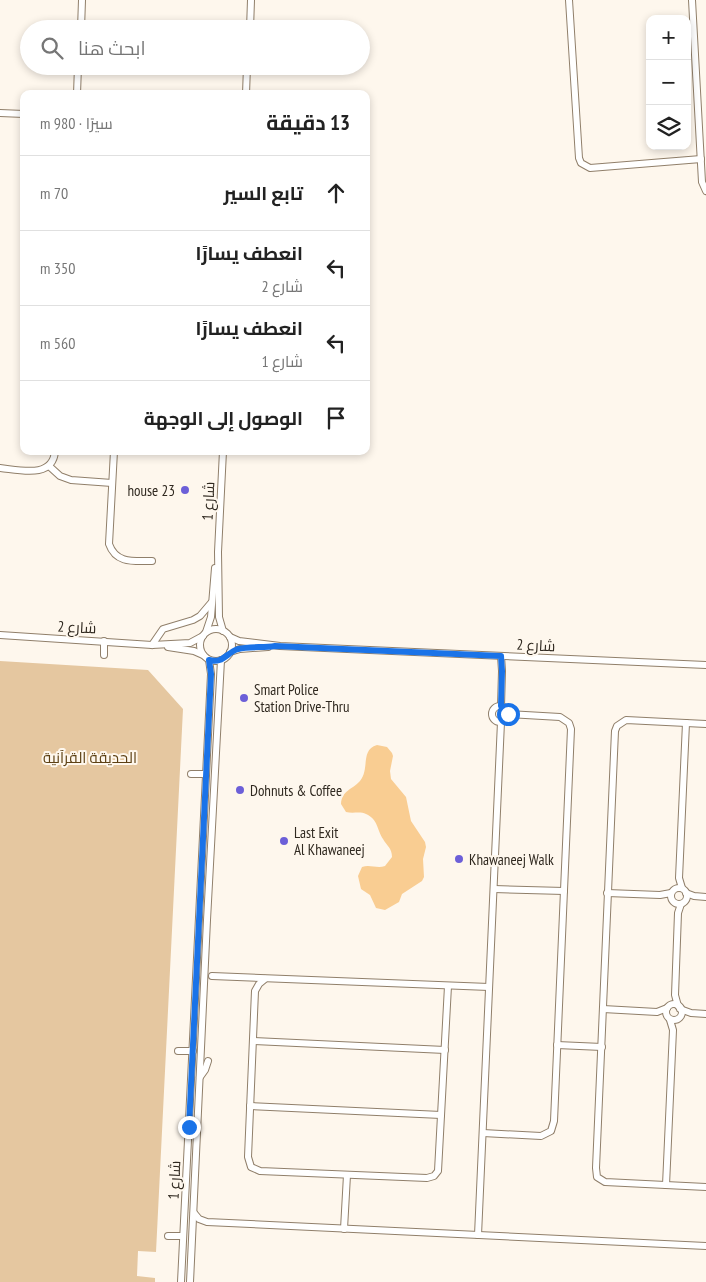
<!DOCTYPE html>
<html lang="ar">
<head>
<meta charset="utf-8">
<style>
  :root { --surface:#fff; --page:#f2f2f2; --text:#222; --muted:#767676; --line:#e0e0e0 }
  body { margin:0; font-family:"PT Sans Narrow",Cairo,sans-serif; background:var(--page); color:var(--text); direction:rtl }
  .controls { position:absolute; right:15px; top:15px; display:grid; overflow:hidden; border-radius:10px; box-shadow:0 2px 8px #0003 }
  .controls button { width:45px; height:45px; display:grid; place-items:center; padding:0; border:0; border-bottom:1px solid var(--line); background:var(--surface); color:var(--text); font:25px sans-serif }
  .stop { position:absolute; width:15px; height:15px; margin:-11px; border:4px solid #1a73e8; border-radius:50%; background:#fff }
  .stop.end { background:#1a73e8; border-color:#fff; box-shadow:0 1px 5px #0008 }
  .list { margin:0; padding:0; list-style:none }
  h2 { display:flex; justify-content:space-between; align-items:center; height:65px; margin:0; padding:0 20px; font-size:21px }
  h2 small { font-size:16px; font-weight:400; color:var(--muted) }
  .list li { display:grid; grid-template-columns:32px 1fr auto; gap:15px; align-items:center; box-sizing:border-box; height:75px; padding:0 20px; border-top:1px solid var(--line) }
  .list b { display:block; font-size:19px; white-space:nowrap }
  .list p { margin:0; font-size:16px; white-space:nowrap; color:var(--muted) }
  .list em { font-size:16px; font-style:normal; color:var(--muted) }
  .icon { flex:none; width:28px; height:28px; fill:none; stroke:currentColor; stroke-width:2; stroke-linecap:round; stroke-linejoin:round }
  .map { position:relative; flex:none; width:706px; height:1282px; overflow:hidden; direction:ltr }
  .search { position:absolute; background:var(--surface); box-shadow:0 2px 8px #0003; left:20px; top:20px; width:350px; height:55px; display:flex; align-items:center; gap:12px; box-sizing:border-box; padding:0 18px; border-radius:28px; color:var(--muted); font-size:19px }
  .panel { position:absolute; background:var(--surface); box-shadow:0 2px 8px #0003; left:20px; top:90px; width:350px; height:365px; border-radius:10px; direction:rtl }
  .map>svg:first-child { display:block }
  .green { fill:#e5c7a0 }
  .water { fill:#f9cd92 }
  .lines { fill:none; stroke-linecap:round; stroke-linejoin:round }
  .minor-casing { stroke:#907f6a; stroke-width:8 }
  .minor { stroke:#fff; stroke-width:6 }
  .route { stroke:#1a73e8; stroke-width:6 }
  .poi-dot { fill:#6c5fd8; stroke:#fef7ed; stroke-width:2 }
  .labels { text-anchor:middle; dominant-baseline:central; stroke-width:4; stroke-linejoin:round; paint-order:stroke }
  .poi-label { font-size:15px; fill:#302920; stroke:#fef7ed; text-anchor:start }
  .street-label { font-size:15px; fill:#302920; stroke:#fef7ed }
  .park-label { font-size:15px; fill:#5d4013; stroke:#fef7ed }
</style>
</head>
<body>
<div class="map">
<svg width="706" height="1282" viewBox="0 0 706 1282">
  <rect width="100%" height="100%" fill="#fef7ed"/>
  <polygon class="green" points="0,661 148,670 183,709 156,1252 138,1251 137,1276 155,1278 155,1282 0,1282"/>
  <path class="water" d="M377 745 387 747 392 753 393 756 390 771 391 779 406 797 411 821 425 842 426 847 423 859 424 877 422 881 402 894 399 902 385 910 376 908 370 895 361 889 358 876 362 867C370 864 377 869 385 866L392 857C392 848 387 846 383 839 377 830 378 819 366 814 360 811 353 814 346 812L341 804C342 790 352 790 360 781 370 769 360 750 377 745Z"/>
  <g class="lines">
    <defs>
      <g id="minor">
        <polyline points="569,0 579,158 581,163 590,168 701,159"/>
        <polyline points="692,0 702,182 706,191"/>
        <polyline points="81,29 82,0"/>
        <polyline points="250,29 251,0"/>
        <polyline points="77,94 78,66"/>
        <polyline points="246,94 247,66"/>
        <polyline points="0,113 24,114"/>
        <path d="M114 451 109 544C116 564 134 561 152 561"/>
        <polyline points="223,451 218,552 219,617 223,631"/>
        <polyline points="49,466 60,476 71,480 112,483"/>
        <path d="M0 468C20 470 53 479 55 451"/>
        <circle cx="216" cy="645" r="16"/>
        <polyline points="206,632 211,617 215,568"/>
        <polyline points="0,635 152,645 190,643 203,636"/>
        <polyline points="230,637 239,641 280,646 706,665"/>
        <polyline points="152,645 163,629 193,620 200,616 211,603"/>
        <polyline points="168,647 194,651 203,655"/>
        <polyline points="230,652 240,649 268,647"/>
        <polyline points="104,655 104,641"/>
        <circle cx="500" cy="714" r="8"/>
        <polyline points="501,706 502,671 501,656"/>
        <polyline points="706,724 626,720 617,726 615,731 596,1168 597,1177 605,1182 706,1187"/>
        <polyline points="191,774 206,774"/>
        <circle cx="679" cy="896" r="8"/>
        <polyline points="682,888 679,878 686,723"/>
        <polyline points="494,889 564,891"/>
        <polyline points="607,893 660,895 671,893"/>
        <polyline points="686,893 694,896 706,897"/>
        <polyline points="212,976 489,987"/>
        <polyline points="265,979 259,984 255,991 248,1157 251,1167 260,1171 427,1178 434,1176 438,1171 448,986"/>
        <circle cx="674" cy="1012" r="8"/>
        <polyline points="678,1006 675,995 678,913 681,904"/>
        <polyline points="603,1009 657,1012 667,1008"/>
        <polyline points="680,1009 691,1013 706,1014"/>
        <polyline points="253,1041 445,1050"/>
        <polyline points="557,1045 602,1047"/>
        <polyline points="178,1051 193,1051"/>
        <polyline points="200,1077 205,1070 208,1061"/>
        <polyline points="250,1106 441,1115"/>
        <polyline points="483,1133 541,1136 551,1131 554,1121 571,729 569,723 560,717 508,714"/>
        <polyline points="666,1185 673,1030 670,1020"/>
        <polyline points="194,1213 199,1219 207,1222 706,1246"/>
        <polyline points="344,1229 347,1175"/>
        <polyline points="478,1235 501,722"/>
        <polyline points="168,1236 183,1236"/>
        <polyline points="181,1282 211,674 209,660"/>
        <polyline points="190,1282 207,920 221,660"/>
      </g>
    </defs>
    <use href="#minor" class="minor-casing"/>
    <use href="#minor" class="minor"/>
  </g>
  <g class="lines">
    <path class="route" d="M189 1127 211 674 209 660C223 664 226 653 238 649 250 646 263 648 275 646L501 656 502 671 501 706 506 709 508 714"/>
  </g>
  <g class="poi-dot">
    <circle cx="185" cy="490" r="5"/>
    <circle cx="244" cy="698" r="5"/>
    <circle cx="240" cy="790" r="5"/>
    <circle cx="284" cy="841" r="5"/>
    <circle cx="459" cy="859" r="5"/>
  </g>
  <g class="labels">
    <g class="poi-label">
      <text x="175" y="490" text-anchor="end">house 23</text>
      <text x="254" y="689">Smart Police<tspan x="254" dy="17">Station Drive-Thru</tspan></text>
      <text x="250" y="790">Dohnuts &amp; Coffee</text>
      <text x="294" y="832">Last Exit<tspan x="294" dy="17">Al Khawaneej</tspan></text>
      <text x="469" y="859">Khawaneej Walk</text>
    </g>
    <g class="street-label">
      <text transform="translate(208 501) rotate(-87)">شارع 1</text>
      <text transform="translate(77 627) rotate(3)">شارع 2</text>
      <text transform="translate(536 645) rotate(3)">شارع 2</text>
      <text transform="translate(174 1180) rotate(-87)">شارع 1</text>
    </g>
    <g class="park-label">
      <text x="90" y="757">الحديقة القرآنية</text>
    </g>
  </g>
</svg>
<div class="controls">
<button>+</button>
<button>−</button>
<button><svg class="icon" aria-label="layers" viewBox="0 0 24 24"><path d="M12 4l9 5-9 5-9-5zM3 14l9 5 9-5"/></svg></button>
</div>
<div class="stop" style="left:508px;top:714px"></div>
<div class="stop end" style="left:189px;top:1127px"></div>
<div class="search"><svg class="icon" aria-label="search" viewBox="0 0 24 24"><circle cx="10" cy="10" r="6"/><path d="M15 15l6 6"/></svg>ابحث هنا</div>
<section class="panel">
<h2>13 دقيقة<small>سيرًا · 980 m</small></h2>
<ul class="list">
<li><svg class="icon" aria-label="ahead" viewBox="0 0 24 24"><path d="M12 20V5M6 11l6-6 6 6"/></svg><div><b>تابع السير</b></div><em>70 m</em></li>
<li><svg class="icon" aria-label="left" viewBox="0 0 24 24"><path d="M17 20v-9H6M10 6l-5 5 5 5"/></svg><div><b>انعطف يسارًا</b><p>شارع 2</p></div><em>350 m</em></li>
<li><svg class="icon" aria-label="left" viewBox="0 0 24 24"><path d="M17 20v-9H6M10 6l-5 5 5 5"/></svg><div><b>انعطف يسارًا</b><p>شارع 1</p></div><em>560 m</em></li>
<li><svg class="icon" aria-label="arrive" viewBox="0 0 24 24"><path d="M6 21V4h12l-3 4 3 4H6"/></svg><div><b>الوصول إلى الوجهة</b></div></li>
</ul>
</section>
</div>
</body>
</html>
